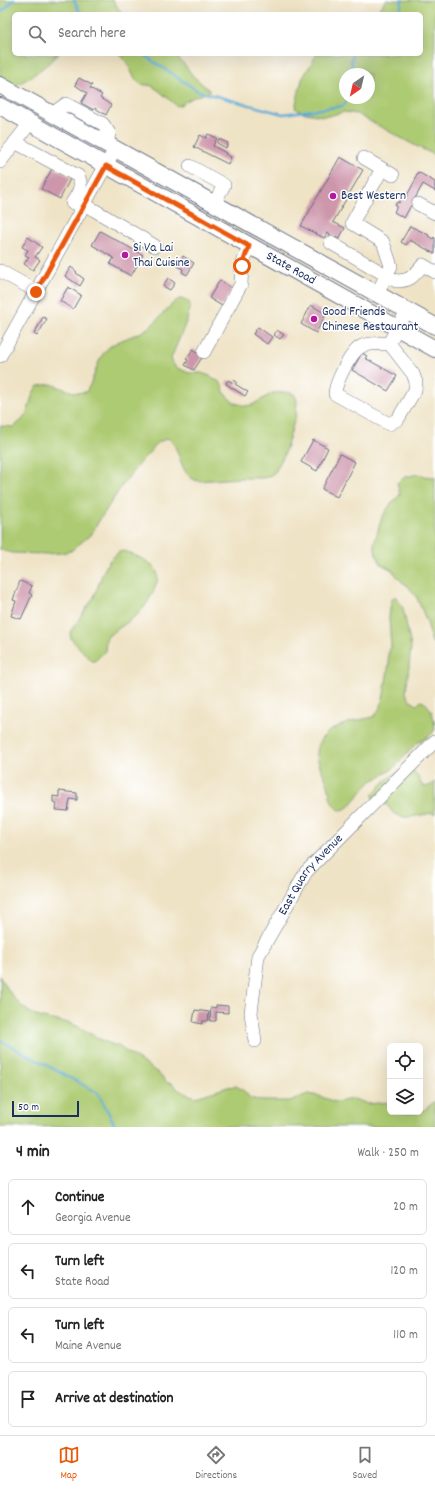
<!DOCTYPE html>
<html lang="en">
<head>
<meta charset="utf-8">
<style>
  :root { --surface:#fff; --page:#f6f6f6; --text:#222; --muted:#767676; --line:#e0e0e0; --accent:#ea580c }
  body { margin:0; font-family:Dekko,sans-serif; background:var(--page); color:var(--text) }
  .controls { position:absolute; right:12px; bottom:12px; display:grid; overflow:hidden; border-radius:6px; box-shadow:0 4px 16px #0002 }
  .controls button { width:36px; height:36px; display:grid; place-items:center; padding:0; border:0; border-bottom:1px solid var(--line); background:var(--surface); color:var(--text); font:20px sans-serif }
  .compass { position:absolute; left:339px; top:68px; width:36px; height:36px; border-radius:50%; background:var(--surface); box-shadow:0 4px 16px #0002; rotate:214deg }
  .scale { position:absolute; left:12px; bottom:10px; width:67px; box-sizing:border-box; padding-left:4px; border:2px solid #1b2f5e; border-top:0; font-size:11px; line-height:14px; white-space:nowrap; color:#1b2f5e; -webkit-text-stroke:3px #fff; paint-order:stroke }
  .stop { position:absolute; width:12px; height:12px; margin:-9px; border:3px solid #ea580c; border-radius:50%; background:#fff }
  .stop.end { background:#ea580c; border-color:#fff; box-shadow:0 1px 4px #0008 }
  .list { margin:0; padding:0; list-style:none }
  h2 { display:flex; justify-content:space-between; align-items:center; height:52px; margin:0; padding:0 16px; font-size:17px }
  h2 small { font-size:13px; font-weight:400; color:var(--muted) }
  .list li { display:grid; grid-template-columns:26px 1fr auto; gap:12px; align-items:center; box-sizing:border-box; height:56px; margin:0 8px 8px; padding:0 8px; border:1px solid var(--line); border-radius:6px }
  .list b { display:block; font-size:15px; white-space:nowrap }
  .list p { margin:0; font-size:13px; white-space:nowrap; color:var(--muted) }
  .list em { font-size:13px; font-style:normal; color:var(--muted) }
  .icon { flex:none; width:22px; height:22px; fill:none; stroke:currentColor; stroke-width:2; stroke-linecap:round; stroke-linejoin:round }
  .map { position:relative; flex:none; width:435px; height:1127px; overflow:hidden }
  .search { position:absolute; background:var(--surface); box-shadow:0 4px 16px #0002; left:12px; right:12px; top:12px; height:44px; display:flex; align-items:center; gap:10px; box-sizing:border-box; padding:0 14px; border-radius:6px; color:var(--muted); font-size:15px }
  .sheet { height:308px; background:var(--surface) }
  nav { display:flex; justify-content:space-around; align-items:center; box-sizing:border-box; height:56px; border-top:1px solid var(--line); background:var(--surface); font-size:11px; color:var(--muted) }
  nav a { display:grid; justify-items:center; gap:2px }
  nav .on { color:var(--accent) }
  .map>svg:first-child { display:block }
  .green { fill:#adcb72; stroke:#647d68; fill-rule:evenodd }
  .lines { fill:none; stroke-linecap:round; stroke-linejoin:round }
  .stream { stroke:#5eabd7; stroke-width:2.5 }
  .building { fill:#ce96ab }
  .minor-casing { stroke:#656e82; stroke-width:14 }
  .major-casing { stroke:#656e82; stroke-width:18 }
  .minor { stroke:#fff; stroke-width:13 }
  .major { stroke:#fff; stroke-width:16 }
  .route { stroke:#ea580c; stroke-width:5 }
  .poi-dot { fill:#b5179e; stroke:#fff; stroke-width:1.5 }
  .labels { text-anchor:middle; dominant-baseline:central; stroke-width:3; stroke-linejoin:round; paint-order:stroke }
  .poi-label { font-size:13px; fill:#1b2f5e; stroke:#fff; text-anchor:start }
  .street-label { font-size:13px; fill:#1b2f5e; stroke:#fff }
</style>
</head>
<body>
<div class="map">
<svg width="435" height="1127" viewBox="0 0 435 1127">
  <rect width="100%" height="100%" fill="#fff"/>
  <filter id="ink" filterUnits="userSpaceOnUse"><feTurbulence type="fractalNoise" baseFrequency=".025" numOctaves="2"/><feDisplacementMap in="SourceGraphic" scale="8" xChannelSelector="R" yChannelSelector="G"/><feConvolveMatrix kernelMatrix="1 2 1 2 8 2 1 2 1" color-interpolation-filters="sRGB"/></filter>
  <filter id="wash" filterUnits="userSpaceOnUse"><feTurbulence type="fractalNoise" baseFrequency=".012" numOctaves="4" result="noise"/><feDisplacementMap in="SourceGraphic" scale="16" xChannelSelector="R" yChannelSelector="G"/><feGaussianBlur stdDeviation="0.9" result="paint"/><feColorMatrix in="noise" values="0 0 0 0 0 0 0 0 0 0 0 0 0 0 0 0 0 1.4 0 .05"/><feComposite in="paint" operator="in"/></filter>
  <g filter="url(#wash)">
    <rect width="100%" height="100%" fill="#efe3c5"/>
    <g class="green">
      <path d="M0 0H113L122 14H14V54H59C50 62 23 86 12 85 8 84 3 81 0 79Z"/>
      <path d="M386 0H435V155L414 145 357 114 344 112 328 116H322L301 112 295 108 302 79 317 54H421V14H370L380 8ZM345 74H369V98H345Z"/>
      <path d="M120 54H174L185 65 193 76 210 91C203 95 195 96 188 100 184 102 182 105 177 106 169 100 161 91 152 86 147 84 141 86 137 81 130 72 128 62 120 54Z"/>
      <path d="M179 299 187 300C188 301 190 304 190 305 192 313 174 349 171 359L175 367 189 373H201L210 376 221 383 225 394 233 402 245 406 252 405 273 393 286 392 294 394 297 400 296 415 284 455 275 472 268 477 262 478H240L198 481C178 476 181 446 168 438L157 443 149 453 140 462 121 487 90 535 71 551 60 553 46 554 12 553 0 550V426L14 427 23 419 27 413 33 393 38 386 51 384 76 393 86 392C95 379 96 361 106 350 116 340 133 337 145 330 159 321 167 306 179 299Z"/>
      <polygon points="419,474 423,476 435,477 435,646 432,643 427,622 417,598 409,587 401,581 392,570 381,564 376,554 374,544 382,517 392,502 400,495 397,483 405,477"/>
      <path d="M125 551C135 556 150 560 156 570 163 580 146 607 138 614 129 622 118 628 108 636L106 640 105 651 95 661H92L71 639 70 632 94 597 103 572 109 561 119 552Z"/>
      <path d="M395 596 403 608 411 647 406 693 411 701 417 705 421 701C432 704 435 721 435 730 432 733 430 736 426 738 422 741 417 742 414 746 406 754 400 763 391 770 382 776 373 779 366 786 359 793 352 808 342 810 338 810 335 807 333 804 330 800 330 794 329 789 327 779 318 766 317 756 317 750 318 743 322 738 332 725 358 720 374 717L381 706 384 694 389 663 388 654 391 647 389 618 391 601Z"/>
      <path d="M410 769C421 775 417 780 424 787L429 786 435 782V814L432 813 411 817H401L393 813 388 806 373 797V794C384 781 393 772 410 769Z"/>
      <path d="M0 976C9 993 23 1013 43 1018 54 1021 66 1021 77 1026 90 1033 104 1043 118 1046L158 1073 167 1083H171L179 1090 190 1095 196 1097 228 1087 236 1086 243 1090 250 1098 262 1101H290L308 1094 319 1096 335 1102 354 1099 368 1104 390 1102V1112C399 1112 415 1115 422 1111 427 1109 431 1104 435 1101V1127H0Z"/>
    </g>
    <g class="lines">
      <g class="stream">
        <polyline points="74,0 79,11 83,14"/>
        <polyline points="0,13 14,0"/>
        <polyline points="395,14 400,11 402,0"/>
        <polyline points="142,54 198,91 283,114 343,106 349,98"/>
        <polyline points="353,54 351,62 355,74"/>
        <polyline points="0,1040 98,1093 116,1127"/>
      </g>
    </g>
    <g id="blocks">
      <g class="building">
        <polygon points="79,78 92,85 90,88 102,95 100,98 111,105 106,115 95,108 94,110 81,103 87,93 75,85"/>
        <polygon points="208,134 217,138 213,146 226,153 225,154 231,157 228,164 194,147 200,135 206,138"/>
        <polygon points="219,139 228,143 226,148 217,143"/>
        <polygon points="340,157 363,170 333,222 345,228 339,239 327,233 324,238 301,226"/>
        <polygon points="53,167 71,177 60,199 41,189"/>
        <polygon points="418,172 435,182 435,191 423,184 404,218 394,212 397,206 395,205 397,202 399,203 403,196 406,197 416,179 415,178"/>
        <polygon points="410,226 429,235 428,236 433,239 434,237 435,238 435,254 410,240 406,245 401,242"/>
        <polygon points="100,231 143,255 131,276 110,264 114,258 92,245"/>
        <polygon points="28,237 42,247 35,257 40,260 33,270 24,264 29,257 25,255 28,250 22,247"/>
        <polygon points="183,256 194,263 187,275 182,272 183,269 177,266"/>
        <polygon points="71,267 77,272 76,273 84,279 80,286 65,276"/>
        <polygon points="168,278 175,283 170,290 163,286"/>
        <polygon points="220,280 233,289 222,306 209,298"/>
        <polygon points="68,287 81,295 73,309 60,301"/>
        <polygon points="311,305 326,314 316,333 301,324"/>
        <polygon points="43,317 47,319 37,336 34,334"/>
        <polygon points="258,327 272,337 267,344 253,334"/>
        <polygon points="277,330 284,335 280,339 274,335"/>
        <polygon points="193,349 203,356 194,370 185,365 188,360 186,359"/>
        <polygon points="362,353 367,356 365,358 397,376 388,391 352,370"/>
        <polygon points="228,380 233,383 234,380 237,382 235,384 248,392 245,396 226,384"/>
        <polygon points="313,440 328,448 317,471 301,462"/>
        <polygon points="340,454 355,462 337,497 322,489"/>
        <polygon points="20,581 32,586 29,593 32,595 21,619 11,616 16,601 13,600"/>
        <polygon points="59,791 77,793 77,800 70,799 68,811 56,810 57,803 53,802 53,796 59,797"/>
        <polygon points="216,1005 228,1006 228,1013 216,1012 216,1021 210,1021 211,1007 216,1008"/>
        <polygon points="195,1010 209,1012 208,1021 203,1021 202,1024 193,1022"/>
      </g>
    </g>
  </g>
  <g filter="url(#ink)">
    <use href="#blocks" fill-opacity="0" stroke="#656e82" stroke-width="1"/>
    <g class="lines">
      <defs>
        <g id="minor">
          <polyline points="52,114 66,104 103,124 109,133 107,145"/>
          <path d="M15 142 78 176C84 186 77 195 72 203"/>
          <polyline points="364,158 393,175"/>
          <polyline points="0,162 30,123"/>
          <polyline points="190,166 224,185 214,204"/>
          <polyline points="84,204 155,246"/>
          <polyline points="418,204 435,213"/>
          <path d="M331 243 396 281C411 281 413 276 423 265L435 272"/>
          <polyline points="0,271 36,291"/>
          <polyline points="377,294 391,266 383,242 352,223 382,169"/>
          <path d="M389 343C381 344 369 343 362 346 351 351 335 383 335 394L389 424 398 419 415 390 416 382 413 374 389 343 407 311"/>
          <polyline points="204,352 241,284 242,266 249,246"/>
          <polyline points="0,356 115,149"/>
          <path id="s1" d="M255 1041 251 1013 258 956 306 872 435 741"/>
        </g>
        <g id="major">
          <polyline points="0,85 435,326"/>
          <path id="s2" d="M0 106 435 349"/>
        </g>
      </defs>
      <use href="#minor" class="minor-casing"/>
      <use href="#major" class="major-casing"/>
      <use href="#minor" class="minor"/>
      <use href="#major" class="major"/>
    </g>
  </g>
  <g class="lines" filter="url(#ink)">
    <polyline class="route" points="36,292 106,166 249,246 242,266"/>
  </g>
  <g class="poi-dot">
    <circle cx="333" cy="196" r="4"/>
    <circle cx="125" cy="255" r="4"/>
    <circle cx="314" cy="319" r="4"/>
  </g>
  <g class="labels">
    <g class="poi-label">
      <text x="341" y="196">Best Western</text>
      <text x="133" y="248">Si Va Lai<tspan x="133" dy="15">Thai Cuisine</tspan></text>
      <text x="322" y="312">Good Friends<tspan x="322" dy="15">Chinese Restaurant</tspan></text>
    </g>
    <g class="street-label">
      <text stroke="none"><textPath href="#s2" startOffset="333">State Road</textPath></text>
      <text stroke="none"><textPath href="#s1" startOffset="183">East Quarry Avenue</textPath></text>
    </g>
  </g>
</svg>
<div class="controls">
<button><svg class="icon" aria-label="locate" viewBox="0 0 24 24"><circle cx="12" cy="12" r="6"/><path d="M12 2v4M12 18v4M2 12h4M18 12h4"/></svg></button>
<button><svg class="icon" aria-label="layers" viewBox="0 0 24 24"><path d="M12 4l9 5-9 5-9-5zM3 14l9 5 9-5"/></svg></button>
</div>
<svg class="compass" viewBox="-18 -18 36 36"><path d="M0-13l5 13h-10z" fill="#e53935"/><path d="M0 13l5-13h-10z" fill="#767676"/></svg>
<div class="scale">50 m</div>
<div class="stop" style="left:242px;top:266px"></div>
<div class="stop end" style="left:36px;top:292px"></div>
<div class="search"><svg class="icon" aria-label="search" viewBox="0 0 24 24"><circle cx="10" cy="10" r="6"/><path d="M15 15l6 6"/></svg>Search here</div>
</div>
<section class="sheet">
<h2>4 min<small>Walk · 250 m</small></h2>
<ul class="list">
<li><svg class="icon" aria-label="ahead" viewBox="0 0 24 24"><path d="M12 20V5M6 11l6-6 6 6"/></svg><div><b>Continue</b><p>Georgia Avenue</p></div><em>20 m</em></li>
<li><svg class="icon" aria-label="left" viewBox="0 0 24 24"><path d="M17 20v-9H6M10 6l-5 5 5 5"/></svg><div><b>Turn left</b><p>State Road</p></div><em>120 m</em></li>
<li><svg class="icon" aria-label="left" viewBox="0 0 24 24"><path d="M17 20v-9H6M10 6l-5 5 5 5"/></svg><div><b>Turn left</b><p>Maine Avenue</p></div><em>110 m</em></li>
<li><svg class="icon" aria-label="arrive" viewBox="0 0 24 24"><path d="M6 21V4h12l-3 4 3 4H6"/></svg><div><b>Arrive at destination</b></div></li>
</ul>
</section>
<nav>
<a class="on"><svg class="icon" aria-label="map" viewBox="0 0 24 24"><path d="M3 6l6-2 6 2 6-2v14l-6 2-6-2-6 2zM9 4v14M15 6v14"/></svg>Map</a>
<a><svg class="icon" aria-label="directions" viewBox="0 0 24 24"><path d="M12 3l9 9-9 9-9-9zM9 14v-3h6M13 9l2 2-2 2"/></svg>Directions</a>
<a><svg class="icon" aria-label="saved" viewBox="0 0 24 24"><path d="M7 4h10v16l-5-4-5 4z"/></svg>Saved</a>
</nav>
</body>
</html>
